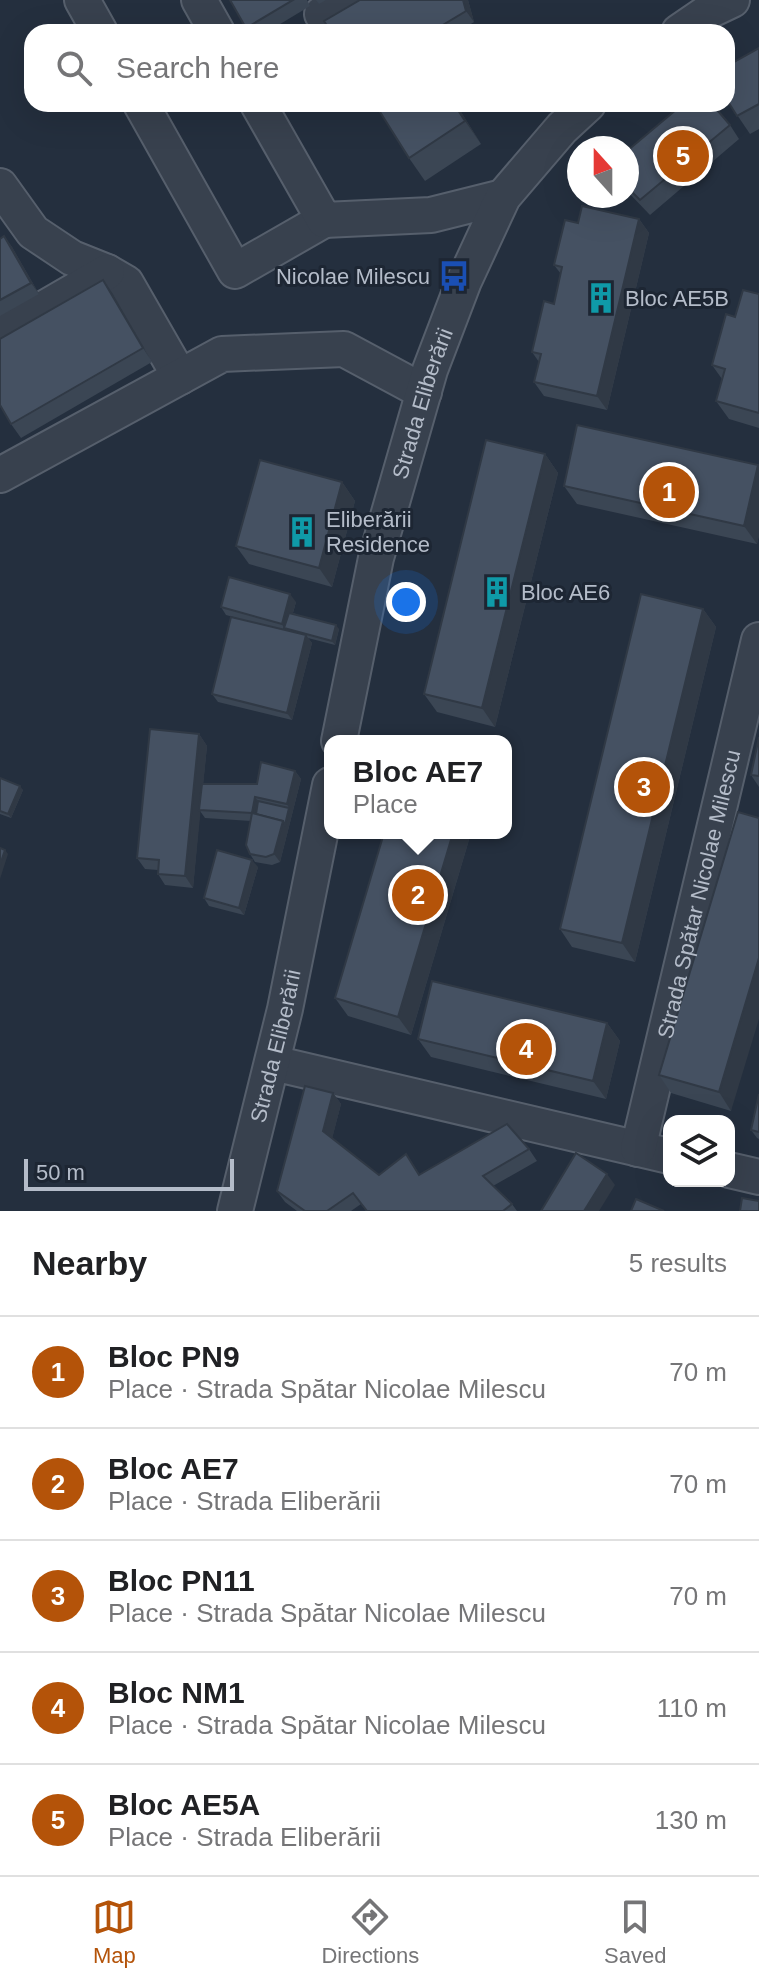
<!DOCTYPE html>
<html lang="en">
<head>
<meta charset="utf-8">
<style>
  :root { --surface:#fff; --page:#f2f2f2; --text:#202124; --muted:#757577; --line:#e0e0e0; --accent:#b45309 }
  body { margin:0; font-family:Arial,sans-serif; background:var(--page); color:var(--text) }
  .controls { position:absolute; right:24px; bottom:24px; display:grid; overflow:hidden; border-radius:16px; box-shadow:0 8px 32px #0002 }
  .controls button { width:72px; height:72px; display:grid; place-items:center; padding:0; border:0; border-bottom:2px solid var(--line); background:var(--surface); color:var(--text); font:40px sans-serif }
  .compass { position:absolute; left:567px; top:136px; width:72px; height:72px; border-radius:50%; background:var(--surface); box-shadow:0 8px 32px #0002; rotate:339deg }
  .scale { position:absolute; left:24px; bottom:20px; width:210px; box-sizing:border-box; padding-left:8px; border:4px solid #b4bcc9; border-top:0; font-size:22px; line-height:28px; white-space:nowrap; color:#b4bcc9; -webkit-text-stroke:6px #1d2633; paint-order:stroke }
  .you { position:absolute; left:406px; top:602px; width:28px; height:28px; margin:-20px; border:6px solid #fff; border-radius:50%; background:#1a73e8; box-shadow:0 0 0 12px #1a73e833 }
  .badge { display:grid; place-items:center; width:52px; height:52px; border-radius:50%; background:var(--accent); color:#fff; font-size:26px; font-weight:700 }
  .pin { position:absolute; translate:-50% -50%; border:4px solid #fff; box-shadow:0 2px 8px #0006 }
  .popup { position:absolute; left:324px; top:735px; width:188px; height:104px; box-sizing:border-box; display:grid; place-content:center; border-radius:16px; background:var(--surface); filter:drop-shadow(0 2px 6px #0005); font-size:26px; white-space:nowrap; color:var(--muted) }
  .popup b { font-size:30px; color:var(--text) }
  .popup::after { content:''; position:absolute; left:50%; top:100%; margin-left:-16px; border:16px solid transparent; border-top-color:var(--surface) }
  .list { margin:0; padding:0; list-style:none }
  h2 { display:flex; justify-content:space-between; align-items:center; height:104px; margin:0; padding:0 32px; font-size:34px }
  h2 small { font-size:26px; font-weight:400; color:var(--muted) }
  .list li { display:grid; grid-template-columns:52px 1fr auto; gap:24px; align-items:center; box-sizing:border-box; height:112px; padding:0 32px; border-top:2px solid var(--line) }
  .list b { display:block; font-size:30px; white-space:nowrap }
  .list p { margin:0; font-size:26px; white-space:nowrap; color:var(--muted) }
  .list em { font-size:26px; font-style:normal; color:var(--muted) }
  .icon { flex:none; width:44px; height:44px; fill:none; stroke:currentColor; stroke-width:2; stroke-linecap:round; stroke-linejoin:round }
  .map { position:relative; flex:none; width:759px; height:1211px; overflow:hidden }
  .search { position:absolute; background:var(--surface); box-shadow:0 8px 32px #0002; left:24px; right:24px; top:24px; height:88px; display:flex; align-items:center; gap:20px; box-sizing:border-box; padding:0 28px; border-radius:24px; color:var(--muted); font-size:30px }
  .sheet { height:664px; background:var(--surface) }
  nav { display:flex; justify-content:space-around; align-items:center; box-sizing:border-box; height:112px; border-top:2px solid var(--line); background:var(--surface); font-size:22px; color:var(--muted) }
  nav a { display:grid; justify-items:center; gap:4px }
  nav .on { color:var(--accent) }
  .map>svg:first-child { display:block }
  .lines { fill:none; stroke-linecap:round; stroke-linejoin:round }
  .minor-casing { stroke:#565f6c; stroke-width:38 }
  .minor { stroke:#38414e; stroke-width:34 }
  .wall { fill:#3b4654 }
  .shaded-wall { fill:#303945 }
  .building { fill:#455162; stroke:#303945; stroke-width:2 }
  .labels { text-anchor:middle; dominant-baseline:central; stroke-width:6; stroke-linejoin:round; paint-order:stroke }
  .poi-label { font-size:22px; fill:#b4bcc9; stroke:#1d2633; text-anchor:start }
  .street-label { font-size:22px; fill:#b4bcc9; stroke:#1d2633 }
</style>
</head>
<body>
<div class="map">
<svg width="759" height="1211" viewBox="0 0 759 1211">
  <rect width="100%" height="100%" fill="#242f3e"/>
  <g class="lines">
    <defs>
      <g id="minor">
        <polyline points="82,0 100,32"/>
        <polyline points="199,0 217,32"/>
        <polyline points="322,14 347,0"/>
        <polyline points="679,32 711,10 732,0"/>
        <polyline points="141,104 235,271 324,220"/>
        <polyline points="258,104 324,220 431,215 503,197"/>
        <polyline points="0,186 33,232 72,258 107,272 126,283 180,377"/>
        <polyline points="0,334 107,272"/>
        <polyline points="0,475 222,354 344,349 424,392"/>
        <path id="s1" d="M339 741 376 558 430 370 464 281 503 197 562 128 588 104"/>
        <polyline points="273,1063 669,1156"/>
        <path id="s2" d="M638 1149 759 640"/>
        <polyline points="729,1170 759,1177"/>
        <path id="s3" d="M235 1211 285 1009 330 785"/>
      </g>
    </defs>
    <use href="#minor" class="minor-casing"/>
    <use href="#minor" class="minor"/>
  </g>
  <g class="wall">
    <polygon points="230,0 307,0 310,6 267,32 249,32"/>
    <polygon points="316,0 326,0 319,4"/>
    <polygon points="360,0 468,0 474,22 458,32 331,32"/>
    <polygon points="759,48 759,129 750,134 727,100"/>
    <polygon points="456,104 481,144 425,181 409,158"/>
    <polygon points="730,125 739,139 650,215 627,191 627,151"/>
    <polygon points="639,219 649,233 607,410 544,396 534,382 539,362 532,352 554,304 561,274 554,265 578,223"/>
    <polygon points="4,236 12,247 39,294 0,316 0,239"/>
    <polygon points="103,280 113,294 152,362 21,438 11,424"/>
    <polygon points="759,294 759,428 729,419 716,401 722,379 712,365 735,317"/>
    <polygon points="545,454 558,473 495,727 437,712 424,694"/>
    <polygon points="758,465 759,467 759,535 757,544 577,504 564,486"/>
    <polygon points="342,482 355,501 332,587 249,564 236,546"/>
    <polygon points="296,602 293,613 339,629 335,645 308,638 312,643 292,720 218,702 212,694 237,618 226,615 221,607"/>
    <polygon points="703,609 716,627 635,962 572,947 560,929"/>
    <polygon points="199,734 207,746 203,784 257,784 295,771 301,779 280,862 272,865 255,862 250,854 251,821 205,818 200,811 193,888 165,885 158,874 158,870 145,869 137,858"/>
    <polygon points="759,737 759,787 751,775"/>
    <polygon points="0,778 23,790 11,818 0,814"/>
    <polygon points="759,818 731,1111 671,1093 659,1075"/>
    <polygon points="384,833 471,833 411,1035 348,1016 335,998"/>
    <polygon points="258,867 244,915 209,906 204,898"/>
    <polygon points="607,1023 620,1041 606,1099 431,1057 418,1039"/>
    <polygon points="333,1093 341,1104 332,1138 379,1175 406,1154 420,1175 529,1149 537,1161 493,1186 512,1204 517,1211 366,1211 361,1204 351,1211 297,1211 285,1202 277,1191"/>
    <polygon points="759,1094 759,1139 757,1138 751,1130"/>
  </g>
  <g class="shaded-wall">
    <polygon points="463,0 468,0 474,22 466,11"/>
    <polygon points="454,104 456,104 481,144 465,121"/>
    <polygon points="639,219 649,233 607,410 597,396"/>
    <polygon points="4,236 12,247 39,294 31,283"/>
    <polygon points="103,280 113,294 152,362 143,348"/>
    <polygon points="545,454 558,473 495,727 482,708"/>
    <polygon points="758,465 759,467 759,535 757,544 744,526"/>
    <polygon points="342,482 355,501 332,587 319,568"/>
    <polygon points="290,594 296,602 288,629 284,628 282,624"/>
    <polygon points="703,609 716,627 635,962 622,943"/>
    <polygon points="336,625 339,629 335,645 332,641"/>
    <polygon points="306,635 312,643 292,720 287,713"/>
    <polygon points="199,734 207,746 193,888 185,876"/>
    <polygon points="295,771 301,779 280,862 274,854 283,821 289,808 287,804"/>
    <polygon points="20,786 23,790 11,818 8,814"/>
    <polygon points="255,797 261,805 259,818 252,813"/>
    <polygon points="453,833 471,833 411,1035 398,1017"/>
    <polygon points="5,850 8,854 0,879 0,865"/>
    <polygon points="252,860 258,867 244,915 239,908"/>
    <polygon points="759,958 759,1019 731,1111 719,1092"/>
    <polygon points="607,1023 620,1041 606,1099 593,1081"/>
    <polygon points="333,1093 341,1104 331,1143 323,1131"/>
    <polygon points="607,1174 615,1185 599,1211 584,1211"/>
  </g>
  <g class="building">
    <polygon points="230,0 293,0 246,28"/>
    <polygon points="360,0 463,0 466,11 431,32 331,32 324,21"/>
    <polygon points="759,48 759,104 737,116 727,100 727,66"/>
    <polygon points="375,104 454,104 465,121 409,158"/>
    <polygon points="683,104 712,104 730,125 640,200 627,187 627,151"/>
    <polygon points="582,206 639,219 597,396 534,382 541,354 532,352 544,301 554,304 562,267 554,265 565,220 578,223"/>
    <polygon points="4,236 31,283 0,300 0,239"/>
    <polygon points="103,280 143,348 11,424 0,405 0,339"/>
    <polygon points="743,290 759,294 759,413 716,401 725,369 712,365 726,314 735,317"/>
    <polygon points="577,425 758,465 744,526 564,486"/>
    <polygon points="486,440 545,454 482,708 424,694"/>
    <polygon points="260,460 342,482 319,568 236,546"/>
    <polygon points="229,577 290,594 282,624 221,607"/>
    <polygon points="641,594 703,609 622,943 560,929"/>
    <polygon points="289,613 336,625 332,641 284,628"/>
    <polygon points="231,617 306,635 287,713 212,694"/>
    <polygon points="150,729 199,734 185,876 158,874 159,860 137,858"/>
    <polygon points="413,737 427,741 412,741"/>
    <polygon points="759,737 759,776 751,775"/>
    <polygon points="261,762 295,771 287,804 255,797 252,813 199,810 202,784 257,784"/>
    <polygon points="0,778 20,786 8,814 0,811"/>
    <polygon points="258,801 289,808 285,825 283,821 256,814"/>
    <polygon points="738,812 759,818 759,958 719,1092 659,1075"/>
    <polygon points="252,813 283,821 274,854 266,857 250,854 246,845"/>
    <polygon points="384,833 453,833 398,1017 335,998"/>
    <polygon points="0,848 5,850 0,865"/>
    <polygon points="217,850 252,860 239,908 204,898"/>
    <polygon points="432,981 607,1023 593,1081 418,1039"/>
    <polygon points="305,1086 333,1093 323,1131 379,1175 406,1154 419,1175 507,1124 529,1149 483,1176 512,1204 503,1211 367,1211 353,1193 327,1211 305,1211 277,1191"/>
    <polygon points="759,1094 759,1132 751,1130"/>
    <polygon points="576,1153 607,1174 584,1211 541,1211"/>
    <polygon points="742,1198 759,1201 759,1211 740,1211"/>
    <polygon points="636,1199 664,1211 631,1211"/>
  </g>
  <defs>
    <symbol id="bus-bare" viewBox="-9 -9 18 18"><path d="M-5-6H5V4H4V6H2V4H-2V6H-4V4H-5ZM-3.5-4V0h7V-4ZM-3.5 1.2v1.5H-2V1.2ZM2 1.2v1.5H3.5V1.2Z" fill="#1a4fb4" stroke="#1d2633" stroke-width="2.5" paint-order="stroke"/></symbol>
    <symbol id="building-bare" viewBox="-9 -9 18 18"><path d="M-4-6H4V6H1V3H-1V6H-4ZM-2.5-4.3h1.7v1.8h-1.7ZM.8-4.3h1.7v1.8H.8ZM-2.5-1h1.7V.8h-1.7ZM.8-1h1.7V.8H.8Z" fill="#0f9aa8" stroke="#1d2633" stroke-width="2.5" paint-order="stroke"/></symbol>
  </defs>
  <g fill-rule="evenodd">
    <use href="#bus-bare" x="432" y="254" width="44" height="44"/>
    <use href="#building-bare" x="579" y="276" width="44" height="44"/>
    <use href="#building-bare" x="280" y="510" width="44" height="44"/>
    <use href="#building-bare" x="475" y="570" width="44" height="44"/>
  </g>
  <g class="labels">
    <g class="poi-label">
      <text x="430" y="276" text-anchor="end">Nicolae Milescu</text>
      <text x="625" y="298">Bloc AE5B</text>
      <text x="326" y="519">Eliberării<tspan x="326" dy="25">Residence</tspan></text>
      <text x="521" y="592">Bloc AE6</text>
    </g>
    <g class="street-label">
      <text stroke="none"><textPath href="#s1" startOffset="348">Strada Eliberării</textPath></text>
      <text stroke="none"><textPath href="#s2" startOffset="262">Strada Spătar Nicolae Milescu</textPath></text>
      <text stroke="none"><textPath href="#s3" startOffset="170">Strada Eliberării</textPath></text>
    </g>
  </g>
</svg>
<div class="controls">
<button><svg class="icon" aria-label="layers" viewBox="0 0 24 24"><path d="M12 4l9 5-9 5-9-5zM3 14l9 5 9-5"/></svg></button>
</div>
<svg class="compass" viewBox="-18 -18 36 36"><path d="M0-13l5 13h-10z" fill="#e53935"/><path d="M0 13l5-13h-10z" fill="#757577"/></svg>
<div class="scale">50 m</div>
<div class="you"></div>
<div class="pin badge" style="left:669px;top:492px">1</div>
<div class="pin badge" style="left:418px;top:895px">2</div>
<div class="popup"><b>Bloc AE7</b>Place</div>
<div class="pin badge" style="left:644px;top:787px">3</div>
<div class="pin badge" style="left:526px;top:1049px">4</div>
<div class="pin badge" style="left:683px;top:156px">5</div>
<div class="search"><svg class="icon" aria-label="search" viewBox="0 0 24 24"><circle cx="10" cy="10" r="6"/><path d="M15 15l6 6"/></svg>Search here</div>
</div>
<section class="sheet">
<h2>Nearby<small>5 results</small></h2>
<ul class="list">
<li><span class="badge">1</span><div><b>Bloc PN9</b><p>Place · Strada Spătar Nicolae Milescu</p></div><em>70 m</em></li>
<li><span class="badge">2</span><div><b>Bloc AE7</b><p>Place · Strada Eliberării</p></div><em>70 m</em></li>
<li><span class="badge">3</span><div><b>Bloc PN11</b><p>Place · Strada Spătar Nicolae Milescu</p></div><em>70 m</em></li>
<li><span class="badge">4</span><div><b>Bloc NM1</b><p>Place · Strada Spătar Nicolae Milescu</p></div><em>110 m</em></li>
<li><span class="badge">5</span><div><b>Bloc AE5A</b><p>Place · Strada Eliberării</p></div><em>130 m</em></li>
</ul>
</section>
<nav>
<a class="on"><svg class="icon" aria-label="map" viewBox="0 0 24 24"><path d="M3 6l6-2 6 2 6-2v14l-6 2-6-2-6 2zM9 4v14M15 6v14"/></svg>Map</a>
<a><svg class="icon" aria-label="directions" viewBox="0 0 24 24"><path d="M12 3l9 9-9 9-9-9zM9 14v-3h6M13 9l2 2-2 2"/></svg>Directions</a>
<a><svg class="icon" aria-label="saved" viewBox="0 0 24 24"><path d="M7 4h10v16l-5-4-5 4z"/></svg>Saved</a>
</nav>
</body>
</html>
